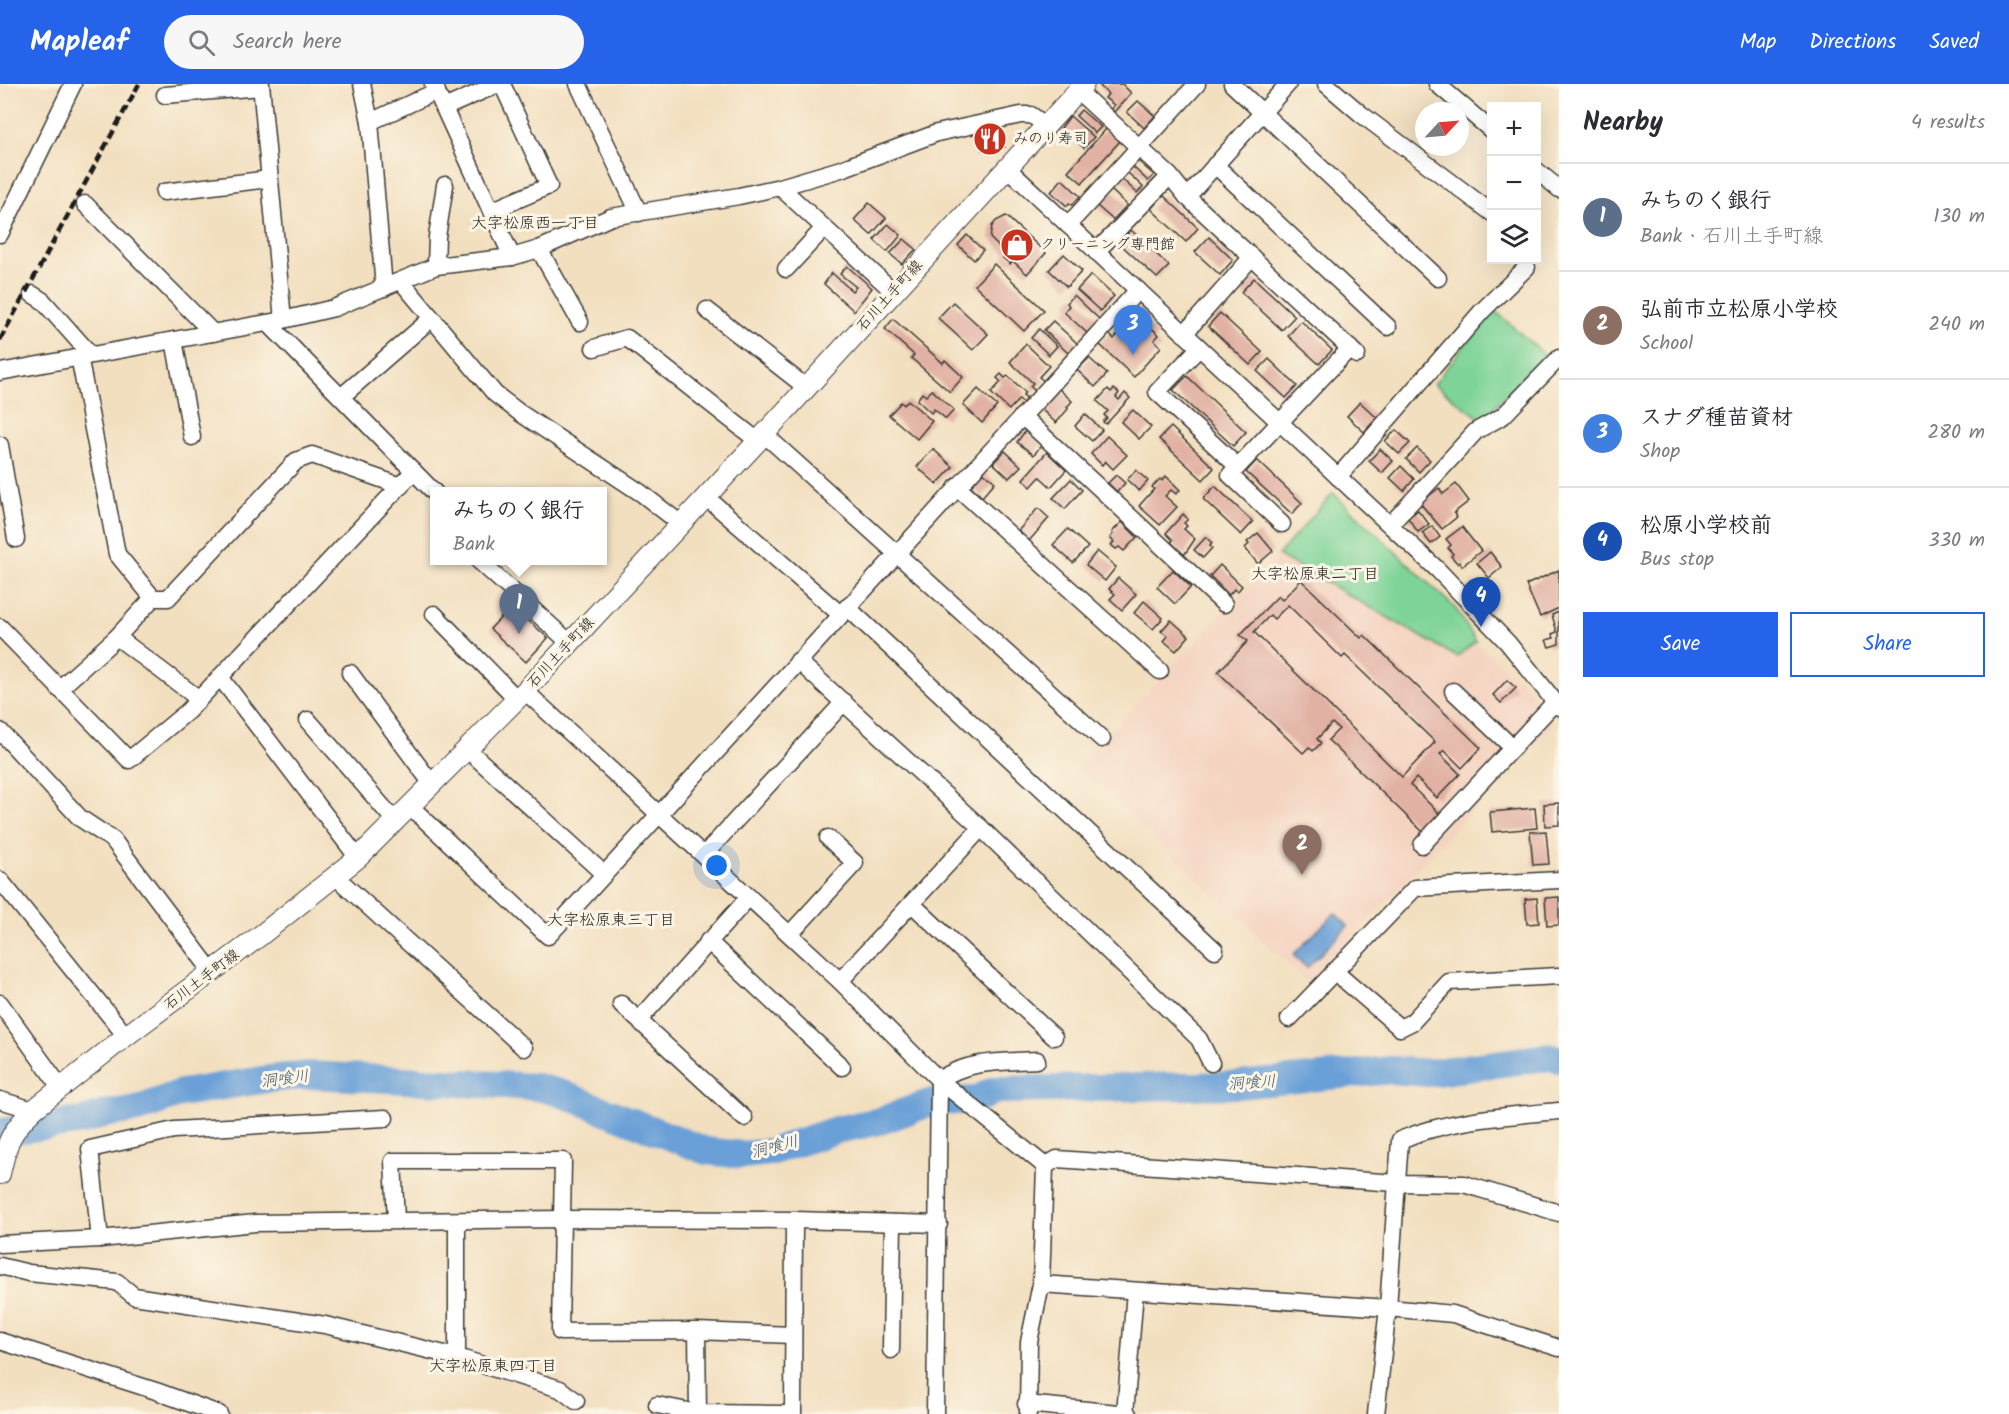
<!DOCTYPE html>
<html lang="en">
<head>
<meta charset="utf-8">
<style>
  :root { --surface:#fff; --page:#f7f7f7; --text:#2b2b33; --muted:#7c7c81; --line:#e1e1e2; --accent:#2563eb }
  body { margin:0; font-family:Kalam,"Klee One",sans-serif; background:var(--page); color:var(--text) }
  .controls { position:absolute; right:18px; top:18px; display:grid; overflow:hidden; border-radius:0px; box-shadow:0 6px 24px #0002 }
  .controls button { width:54px; height:54px; display:grid; place-items:center; padding:0; border:0; border-bottom:2px solid var(--line); background:var(--surface); color:var(--text); font:30px sans-serif }
  .compass { position:absolute; left:1415px; top:18px; width:54px; height:54px; border-radius:50%; background:var(--surface); box-shadow:0 6px 24px #0002; rotate:64deg }
  .you { position:absolute; left:717px; top:782px; width:21px; height:21px; margin:-15px; border:4px solid #fff; border-radius:50%; background:#1a73e8; box-shadow:0 0 0 9px #1a73e833 }
  .badge { display:grid; place-items:center; width:39px; height:39px; border-radius:50%; background:var(--accent); color:#fff; font-size:20px; font-weight:700 }
  .pin { position:absolute; translate:-50% -50px; filter:drop-shadow(0 2px 3px #0008) }
  .pin::after { content:''; position:absolute; top:32px; width:21px; height:18px; background:inherit; clip-path:polygon(0 0,100% 0,50% 100%) }
  .popup { position:absolute; left:430px; top:403px; width:177px; height:78px; box-sizing:border-box; display:grid; place-content:center; border-radius:0px; background:var(--surface); filter:drop-shadow(0 2px 4px #0005); font-size:20px; white-space:nowrap; color:var(--muted) }
  .popup b { font-size:22px; color:var(--text) }
  .popup::after { content:''; position:absolute; left:50%; top:100%; margin-left:-12px; border:12px solid transparent; border-top-color:var(--surface) }
  .list { margin:0; padding:0; list-style:none }
  h2 { display:flex; justify-content:space-between; align-items:center; height:78px; margin:0; padding:0 24px; font-size:26px }
  h2 small { font-size:20px; font-weight:400; color:var(--muted) }
  .list li { display:grid; grid-template-columns:39px 1fr auto; gap:18px; align-items:center; box-sizing:border-box; height:108px; padding:0 24px; border-top:2px solid var(--line) }
  .list b { display:block; font-size:22px; white-space:nowrap }
  .list p { margin:0; font-size:20px; white-space:nowrap; color:var(--muted) }
  .list em { font-size:20px; font-style:normal; color:var(--muted) }
  .actions { display:flex; gap:12px; padding:18px 24px }
  .actions a { flex:1; padding:14px 0; border:2px solid var(--accent); border-radius:0px; text-align:center; font-size:21px; color:var(--accent) }
  .actions .main { background:var(--accent); color:#fff }
  .icon { flex:none; width:33px; height:33px; fill:none; stroke:currentColor; stroke-width:2; stroke-linecap:round; stroke-linejoin:round }
  .map { position:relative; flex:none; width:1559px; height:1330px; overflow:hidden }
  header { display:flex; align-items:center; gap:36px; box-sizing:border-box; height:84px; padding:0 30px; background:var(--accent); color:#fff }
  header strong { font-size:28px }
  nav { display:flex; gap:33px; margin-inline-start:auto; font-size:21px }
  .search { width:420px; height:54px; background:var(--page); display:flex; align-items:center; gap:15px; box-sizing:border-box; padding:0 21px; border-radius:33px; color:var(--muted); font-size:22px }
  main { display:flex }
  aside { flex:1; background:var(--surface) }
  .map>svg:first-child { display:block }
  .built { fill:#f4d3c0 }
  .green { fill:#7ed498; stroke:#4d785a; stroke-width:1.5 }
  .water { fill:#6aa0d7; stroke:#435e7a; stroke-width:1.5 }
  .lines { fill:none; stroke-linecap:round; stroke-linejoin:round }
  .river { stroke:#6aa0d7; stroke-width:28 }
  .building { fill:#e1b1a3; fill-rule:evenodd }
  .minor-casing { stroke:#3c3934; stroke-width:19 }
  .major-casing { stroke:#3c3934; stroke-width:22 }
  .minor { stroke:#fff; stroke-width:16 }
  .major { stroke:#fff; stroke-width:20 }
  .rail { stroke:#1c1c1c; stroke-width:4.5; stroke-dasharray:9 4.5; stroke-linecap:butt }
  .labels { text-anchor:middle; dominant-baseline:central; stroke-width:6; stroke-linejoin:round; paint-order:stroke }
  .poi-label { font-size:15px; fill:#1c1c1c; stroke:#fcf5e5; text-anchor:start }
  .street-label { font-size:15px; fill:#1c1c1c; stroke:#fcf5e5 }
  .neighbourhood-label { font-size:16px; fill:#1c1c1c; stroke:#fcf5e5 }
  .water-label { font-size:16px; font-style:italic; fill:#3f5770; stroke:#fcf5e5 }
</style>
</head>
<body>
<header>
<strong>Mapleaf</strong>
<div class="search"><svg class="icon" aria-label="search" viewBox="0 0 24 24"><circle cx="10" cy="10" r="6"/><path d="M15 15l6 6"/></svg>Search here</div>
<nav><a>Map</a><a>Directions</a><a>Saved</a></nav>
</header>
<main>
<div class="map">
<svg width="1559" height="1330" viewBox="0 0 1559 1330">
  <rect width="100%" height="100%" fill="#fcf5e5"/>
  <filter id="ink" filterUnits="userSpaceOnUse"><feTurbulence type="fractalNoise" baseFrequency=".0167" numOctaves="2"/><feDisplacementMap in="SourceGraphic" scale="12" xChannelSelector="R" yChannelSelector="G"/><feConvolveMatrix kernelMatrix="1 2 1 2 8 2 1 2 1" color-interpolation-filters="sRGB"/></filter>
  <filter id="wash" filterUnits="userSpaceOnUse"><feTurbulence type="fractalNoise" baseFrequency=".008" numOctaves="4" result="noise"/><feDisplacementMap in="SourceGraphic" scale="24" xChannelSelector="R" yChannelSelector="G"/><feGaussianBlur stdDeviation="1.35" result="paint"/><feColorMatrix in="noise" values="0 0 0 0 0 0 0 0 0 0 0 0 0 0 0 0 0 1.4 0 .05"/><feComposite in="paint" operator="in"/></filter>
  <g filter="url(#wash)">
    <rect width="100%" height="100%" fill="#f2dfbf"/>
    <polygon class="built" points="1278,471 1457,574 1476,559 1524,599 1553,640 1309,900 1078,682"/>
    <g class="green">
      <polygon points="1493,225 1545,271 1482,336 1434,300"/>
      <polygon points="1333,409 1455,524 1476,557 1457,573 1278,471"/>
    </g>
    <polygon class="water" points="1335,829 1348,842 1307,884 1293,871"/>
    <g class="lines">
      <polyline class="river" points="0,1048 83,1037 104,1030 138,1025 181,1009 268,995 310,991 537,1003 560,1009 706,1067 743,1071 770,1068 836,1046 880,1037 932,1018 976,1016 995,1006 1238,1001 1392,986 1428,989 1547,973 1559,975"/>
    </g>
    <g id="blocks">
      <g class="building">
        <polygon points="1101,0 1122,0 1131,9 1114,28 1111,25 1114,21 1105,14 1108,10 1100,2"/>
        <polygon points="1138,17 1155,32 1144,44 1127,28"/>
        <polygon points="1081,26 1101,43 1095,49 1076,32"/>
        <polygon points="1070,32 1094,53 1084,64 1061,44"/>
        <polygon points="1107,44 1121,56 1082,99 1068,87"/>
        <polygon points="999,45 1005,63 991,68 989,63 982,66 977,53"/>
        <polygon points="1138,77 1154,91 1148,97 1133,83"/>
        <polygon points="1128,89 1143,103 1137,109 1122,95"/>
        <polygon points="1062,95 1080,112 1072,121 1069,119 1067,122 1051,108"/>
        <polygon points="1111,106 1127,121 1113,136 1096,121"/>
        <polygon points="1163,111 1198,144 1186,158 1151,125"/>
        <polygon points="869,119 886,134 871,151 854,136"/>
        <polygon points="1006,132 1046,169 1027,190 1013,177 1010,180 1003,174 1006,170 990,154 992,142 996,137"/>
        <polygon points="888,140 901,151 887,168 874,156"/>
        <polygon points="1131,146 1169,182 1157,194 1119,159"/>
        <polygon points="967,151 983,166 974,176 958,161"/>
        <polygon points="1209,153 1233,176 1220,191 1195,168"/>
        <polygon points="904,155 916,165 902,180 890,170"/>
        <polygon points="1064,170 1082,187 1067,203 1049,186"/>
        <polygon points="994,180 1044,226 1024,247 975,201"/>
        <polygon points="847,182 872,204 854,227 824,200 832,189 852,207 856,203 840,190"/>
        <polygon points="1091,191 1114,212 1100,227 1077,206"/>
        <polygon points="1254,194 1295,232 1282,246 1241,208"/>
        <polygon points="1074,211 1100,236 1087,249 1064,228 1069,222 1067,219"/>
        <polygon points="953,218 988,250 973,266 938,234"/>
        <polygon points="1220,229 1262,268 1250,281 1208,242"/>
        <polygon points="893,235 943,279 945,276 963,293 950,308 911,274 914,271 885,245"/>
        <polygon points="1143,236 1159,251 1154,256 1161,263 1134,293 1099,260 1109,250 1114,255 1122,246 1128,252"/>
        <polygon points="1053,237 1079,261 1070,271 1044,246"/>
        <polygon points="1301,237 1332,266 1319,280 1288,252"/>
        <polygon points="1039,245 1057,262 1049,271 1031,254"/>
        <polygon points="1026,260 1049,282 1039,293 1044,297 1035,307 1030,302 1033,299 1010,278"/>
        <polygon points="1089,274 1107,290 1095,303 1077,286"/>
        <polygon points="1269,275 1297,302 1286,314 1257,287"/>
        <polygon points="1001,290 1005,294 1008,292 1025,308 1023,311 1027,314 1023,319 1019,315 1009,326 991,309 1001,298 997,294"/>
        <polygon points="1187,292 1246,348 1233,362 1173,306"/>
        <polygon points="978,305 997,322 982,339 963,321"/>
        <polygon points="1059,305 1072,317 1067,323 1068,325 1056,339 1041,325"/>
        <polygon points="1108,305 1111,308 1114,305 1119,309 1116,313 1119,316 1125,309 1130,314 1106,340 1103,338 1107,334 1104,331 1108,327 1097,317"/>
        <polygon points="932,306 954,326 946,335 934,325 931,329 917,316 922,309 926,312"/>
        <polygon points="908,316 932,337 917,355 889,331 901,318 904,321"/>
        <polygon points="1360,318 1377,334 1364,348 1347,332"/>
        <polygon points="1133,326 1151,343 1139,355 1121,338"/>
        <polygon points="1085,330 1102,346 1092,357 1075,342"/>
        <polygon points="1171,343 1214,384 1203,396 1159,355"/>
        <polygon points="1396,346 1410,359 1399,370 1385,357"/>
        <polygon points="1025,347 1042,360 1034,371 1017,358"/>
        <polygon points="1107,352 1127,371 1113,385 1105,377 1102,381 1091,370"/>
        <polygon points="1417,364 1430,376 1419,388 1406,375"/>
        <polygon points="933,365 953,383 937,400 917,383"/>
        <polygon points="1380,365 1393,377 1382,389 1369,377"/>
        <polygon points="1005,367 1021,382 1009,394 993,379"/>
        <polygon points="1047,368 1066,386 1051,403 1040,393 1031,403 1023,395"/>
        <polygon points="1257,376 1302,419 1292,430 1246,388"/>
        <polygon points="1401,382 1414,395 1404,407 1390,394"/>
        <polygon points="1136,386 1148,397 1139,407 1127,396"/>
        <polygon points="983,388 995,398 982,413 971,402"/>
        <polygon points="1116,391 1125,399 1117,408 1108,399"/>
        <polygon points="1166,392 1180,406 1176,410 1171,406 1165,412 1177,423 1160,441 1139,422 1154,405 1152,403 1160,395 1162,397"/>
        <polygon points="1071,395 1082,406 1065,425 1053,414"/>
        <polygon points="1456,400 1469,417 1454,429 1457,433 1442,445 1420,419 1439,404 1443,410"/>
        <polygon points="1215,402 1253,438 1241,451 1203,415"/>
        <polygon points="1038,424 1049,434 1029,457 1018,447"/>
        <polygon points="1418,426 1429,440 1418,448 1408,434"/>
        <polygon points="1183,430 1188,435 1184,439 1187,442 1184,445 1195,455 1184,471 1171,458 1173,456 1166,449"/>
        <polygon points="1122,438 1137,453 1124,467 1119,463 1116,465 1111,461 1114,458 1110,454 1113,450 1112,448"/>
        <polygon points="1432,442 1440,453 1431,460 1422,449"/>
        <polygon points="1462,443 1481,467 1462,482 1460,478 1458,480 1451,472 1453,470 1448,464 1451,461 1446,455"/>
        <polygon points="1068,445 1088,463 1073,479 1053,461"/>
        <polygon points="1258,449 1273,467 1258,480 1245,464 1249,460 1247,458"/>
        <polygon points="1206,453 1212,459 1210,462 1212,464 1203,474 1194,466"/>
        <polygon points="1097,467 1116,483 1105,497 1086,481"/>
        <polygon points="1490,468 1502,483 1489,494 1477,479"/>
        <polygon points="1220,481 1242,502 1237,508 1234,505 1229,511 1210,492"/>
        <polygon points="1173,486 1191,503 1175,520 1157,503"/>
        <polygon points="1559,486 1559,524 1540,533 1526,501"/>
        <polygon points="1118,494 1136,510 1122,526 1110,515 1115,510 1109,505"/>
        <path d="M1301 496 1361 554 1364 551 1481 664 1462 684 1444 666 1440 670 1460 690 1437 714 1416 694 1410 701 1440 730 1423 748 1328 656 1339 645 1332 639 1317 655 1321 659 1313 667 1309 663 1303 669 1218 588 1248 557 1240 551 1278 512 1282 516ZM1288 521 1342 574 1345 571 1435 658 1402 693 1254 548 1270 531 1274 535Z"/>
        <polygon points="1144,517 1163,534 1153,545 1134,529"/>
        <polygon points="512,522 548,554 526,578 490,545"/>
        <polygon points="1559,528 1559,560 1549,563 1546,556 1554,554 1552,550 1557,548 1552,531"/>
        <polygon points="1171,536 1189,552 1176,567 1164,557 1168,552 1161,547"/>
        <polygon points="1507,596 1516,604 1501,619 1493,611"/>
        <polygon points="1559,719 1559,741 1545,742 1544,720"/>
        <polygon points="1535,724 1537,744 1492,748 1490,728"/>
        <polygon points="1546,747 1549,780 1533,781 1530,748"/>
        <polygon points="1559,813 1559,841 1547,842 1545,814"/>
        <polygon points="1537,814 1539,839 1527,840 1525,815"/>
      </g>
    </g>
  </g>
  <g filter="url(#ink)">
    <use href="#blocks" fill-opacity="0" stroke="#3c3934" stroke-width="1.5"/>
    <g class="lines">
      <defs>
        <g id="minor">
          <polyline points="261,0 283,236"/>
          <polyline points="362,0 370,38 384,204"/>
          <polyline points="433,0 512,173"/>
          <polyline points="578,0 639,129"/>
          <polyline points="1232,0 1438,194"/>
          <polyline points="1326,0 1361,30 1492,129"/>
          <polyline points="1437,0 1492,47"/>
          <polyline points="1078,7 1170,92 1187,113 1357,271"/>
          <polyline points="165,11 261,3"/>
          <polyline points="444,24 498,0"/>
          <polyline points="370,38 437,7"/>
          <polyline points="1215,81 1388,243"/>
          <polyline points="1007,84 1438,486 1508,559 1559,623"/>
          <polyline points="1536,86 1559,105"/>
          <polyline points="780,103 894,208"/>
          <polyline points="164,108 269,95"/>
          <polyline points="1187,113 1288,0"/>
          <polyline points="85,120 213,249"/>
          <polyline points="491,127 549,102 502,0"/>
          <polyline points="1068,141 1197,0"/>
          <polyline points="0,150 73,0"/>
          <polyline points="539,165 580,238"/>
          <polyline points="1096,168 1170,92"/>
          <polyline points="436,182 437,153 445,101"/>
          <polyline points="786,185 824,144"/>
          <polyline points="401,197 495,310 520,329 641,409 681,440"/>
          <polyline points="32,210 43,217 90,270"/>
          <polyline points="707,226 807,304"/>
          <polyline points="268,239 435,409"/>
          <polyline points="1184,250 1252,173"/>
          <polyline points="174,256 192,353"/>
          <polyline points="594,264 627,254 758,357"/>
          <polyline points="1199,264 1157,308 1237,382"/>
          <polyline points="79,272 117,470 153,514"/>
          <polyline points="0,288 283,236 334,224 436,182 512,173 539,165 611,133 739,112 780,103 841,85 937,49 1021,31 1031,31 1047,42"/>
          <polyline points="341,313 432,234"/>
          <polyline points="1022,332 1224,520"/>
          <polyline points="764,350 1102,655"/>
          <polyline points="0,361 16,455"/>
          <polyline points="1338,393 1482,227 1527,183"/>
          <polyline points="957,403 1160,587"/>
          <polyline points="706,413 840,530"/>
          <polyline points="1282,440 1230,391 1350,264"/>
          <polyline points="1390,441 1476,347 1503,332 1559,274"/>
          <polyline points="478,476 570,559"/>
          <polyline points="847,523 1215,866"/>
          <polyline points="434,530 517,615"/>
          <polyline points="0,543 129,676 188,627 413,388"/>
          <polyline points="117,553 199,615"/>
          <polyline points="798,577 981,744 1199,955 1211,979"/>
          <polyline points="350,589 432,700"/>
          <polyline points="220,593 358,774"/>
          <polyline points="59,605 117,553 153,514 168,514 296,377 312,371 401,402"/>
          <polyline points="525,607 840,897 939,996 1045,1082"/>
          <polyline points="1453,607 1513,664"/>
          <polyline points="308,636 395,737"/>
          <polyline points="0,647 80,734 113,756 213,889"/>
          <polyline points="467,665 604,790"/>
          <polyline points="410,722 548,852 1138,206"/>
          <polyline points="1422,761 1555,618"/>
          <polyline points="704,771 844,618"/>
          <polyline points="336,793 524,964"/>
          <polyline points="0,796 126,952"/>
          <polyline points="912,820 1054,953"/>
          <polyline points="790,850 855,779 828,754"/>
          <polyline points="708,857 842,983"/>
          <polyline points="1334,887 1400,944 1412,938 1449,898 1559,892"/>
          <polyline points="840,897 981,744"/>
          <polyline points="0,919 61,1004"/>
          <polyline points="621,920 744,1034"/>
          <polyline points="1289,935 1415,804 1559,796"/>
          <polyline points="639,936 749,813"/>
          <path d="M939 996C968 976 1003 978 1037 976"/>
          <polyline points="0,1016 33,1026"/>
          <polyline points="1045,1082 1057,1075 1396,1099 1464,1100 1559,1129"/>
          <polyline points="396,1136 393,1077 563,1077 560,1248 697,1247 792,1251"/>
          <polyline points="457,1137 457,1273"/>
          <polyline points="100,1155 90,1065 174,1046 385,1034"/>
          <polyline points="0,1160 100,1155 255,1139 562,1135 794,1136 939,1140"/>
          <polyline points="0,1182 29,1189 117,1198 134,1212 325,1241 457,1273 560,1305 576,1317"/>
          <polyline points="1041,1200 1388,1224 1453,1230 1559,1264"/>
          <polyline points="697,1247 698,1329"/>
          <polyline points="0,1257 156,1307 219,1330"/>
          <polyline points="891,1266 893,1139"/>
          <polyline points="1026,1320 1128,1330"/>
          <polyline points="657,1321 698,1329 785,1330"/>
          <polyline points="793,1330 794,1136"/>
          <polyline points="935,1330 939,996"/>
          <polyline points="1028,1330 1029,1258 1041,1200 1045,1082"/>
          <polyline points="1125,1330 1135,1207"/>
          <path d="M1376 1330 1388 1224 1400 1056C1450 1035 1506 1032 1559 1027"/>
        </g>
        <path id="major" d="M0 1090C7 1059 9 1049 33 1026L126 952 261 851 358 774 525 607 570 559 758 357 1084 0"/>
      </defs>
      <use href="#minor" class="minor-casing"/>
      <use href="#major" class="major-casing"/>
      <use href="#minor" class="minor"/>
      <use href="#major" class="major"/>
      <polyline class="rail" points="0,256 139,0"/>
    </g>
  </g>
  <defs>
    <symbol id="restaurant-disc" viewBox="-11 -11 22 22"><circle r="9.5" fill="#c8321e" stroke="#fcf5e5"/><path d="M-5-6h1v4h1v-4h1v4h1v-4h1v5L-1.5 .5V6h-2V.5L-5-1ZM5-6V6H3V1.5H1.5Q1.5-4 5-6Z" fill="#fff"/></symbol>
    <symbol id="shop-disc" viewBox="-11 -11 22 22"><circle r="9.5" fill="#c8321e" stroke="#fcf5e5"/><path d="M-5-2.5h2.3a2.7 3.5 0 0 1 5.4 0H5L5.5 6h-11ZM-1.5-2.5h3a1.5 2.3 0 0 0-3 0Z" fill="#fff"/></symbol>
  </defs>
  <g fill-rule="evenodd">
    <use href="#restaurant-disc" x="971" y="36" width="38" height="38"/>
    <use href="#shop-disc" x="998" y="142" width="38" height="38"/>
  </g>
  <g class="labels">
    <g class="poi-label">
      <text x="1013" y="55">みのり寿司</text>
      <text x="1040" y="161">クリーニング専門館</text>
    </g>
    <g class="street-label">
      <text transform="translate(890 212) rotate(-48)">石川土手町線</text>
      <text transform="translate(561 569) rotate(-47)">石川土手町線</text>
      <text transform="translate(202 896) rotate(-37)">石川土手町線</text>
    </g>
    <g class="neighbourhood-label">
      <text x="535" y="139">大字松原西一丁目</text>
      <text x="1315" y="490">大字松原東二丁目</text>
      <text x="611" y="836">大字松原東三丁目</text>
      <text x="493" y="1282">大字松原東四丁目</text>
    </g>
    <g class="water-label">
      <text transform="translate(285 995) rotate(-7)">洞喰川</text>
      <text transform="translate(1252 999) rotate(-4)">洞喰川</text>
      <text transform="translate(775 1063) rotate(-14)">洞喰川</text>
    </g>
  </g>
</svg>
<div class="controls">
<button>+</button>
<button>−</button>
<button><svg class="icon" aria-label="layers" viewBox="0 0 24 24"><path d="M12 4l9 5-9 5-9-5zM3 14l9 5 9-5"/></svg></button>
</div>
<svg class="compass" viewBox="-18 -18 36 36"><path d="M0-13l5 13h-10z" fill="#e53935"/><path d="M0 13l5-13h-10z" fill="#7c7c81"/></svg>
<div class="you"></div>
<div class="pin badge" style="left:519px;top:550px;background:#5c6f8a">1</div>
<div class="popup"><b>みちのく銀行</b>Bank</div>
<div class="pin badge" style="left:1302px;top:791px;background:#8d6e63">2</div>
<div class="pin badge" style="left:1133px;top:271px;background:#3f7fe0">3</div>
<div class="pin badge" style="left:1481px;top:543px;background:#1a4fb4">4</div>
</div>
<aside>
<h2>Nearby<small>4 results</small></h2>
<ul class="list">
<li><span class="badge" style="background:#5c6f8a">1</span><div><b>みちのく銀行</b><p>Bank · 石川土手町線</p></div><em>130 m</em></li>
<li><span class="badge" style="background:#8d6e63">2</span><div><b>弘前市立松原小学校</b><p>School</p></div><em>240 m</em></li>
<li><span class="badge" style="background:#3f7fe0">3</span><div><b>スナダ種苗資材</b><p>Shop</p></div><em>280 m</em></li>
<li><span class="badge" style="background:#1a4fb4">4</span><div><b>松原小学校前</b><p>Bus stop</p></div><em>330 m</em></li>
</ul>
<div class="actions"><a class="main">Save</a><a>Share</a></div>
</aside>
</main>
</body>
</html>
